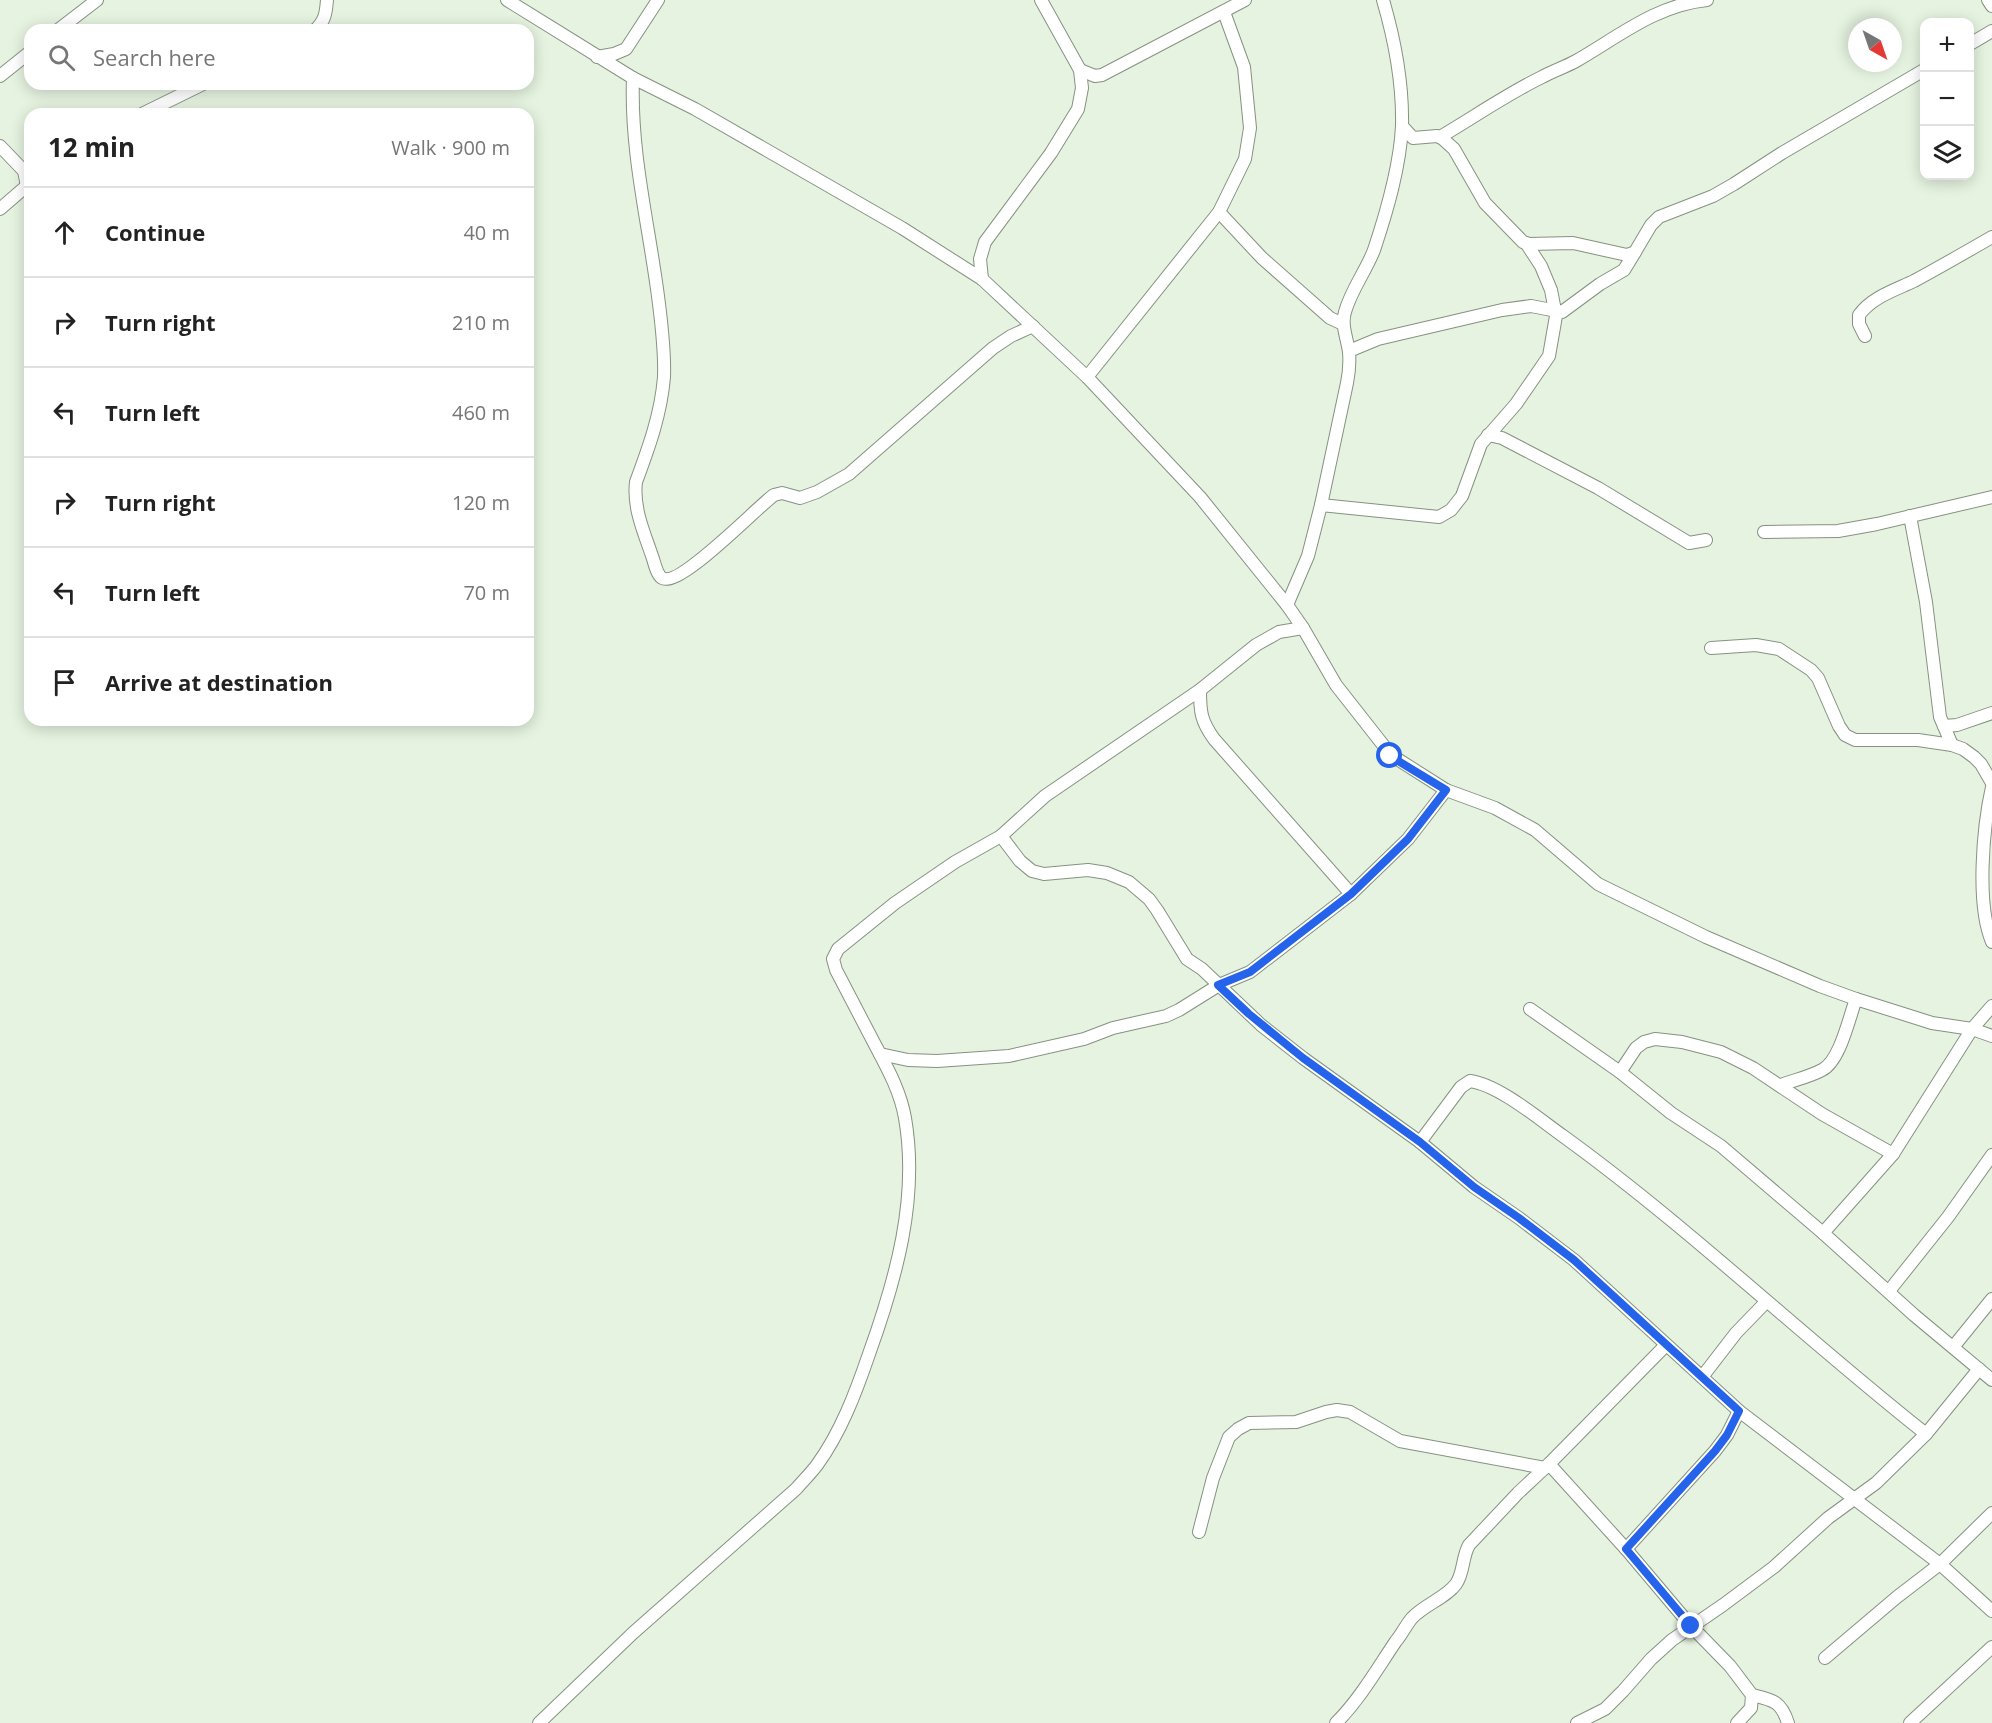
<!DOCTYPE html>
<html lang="en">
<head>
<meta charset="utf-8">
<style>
  :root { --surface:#fff; --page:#f6f6f6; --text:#222; --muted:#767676; --line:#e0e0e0 }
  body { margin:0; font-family:"Open Sans",sans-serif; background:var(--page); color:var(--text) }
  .controls { position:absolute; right:18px; top:18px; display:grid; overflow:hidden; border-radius:12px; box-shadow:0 3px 15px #0003 }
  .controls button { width:54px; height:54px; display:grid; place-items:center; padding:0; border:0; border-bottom:2px solid var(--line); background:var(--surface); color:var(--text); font:30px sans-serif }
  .compass { position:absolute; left:1848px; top:18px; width:54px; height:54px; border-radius:50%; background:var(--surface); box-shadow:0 3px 15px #0003; rotate:140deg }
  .stop { position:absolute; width:18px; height:18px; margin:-14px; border:4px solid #2563eb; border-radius:50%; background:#fff }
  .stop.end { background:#2563eb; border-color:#fff; box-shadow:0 2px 6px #0008 }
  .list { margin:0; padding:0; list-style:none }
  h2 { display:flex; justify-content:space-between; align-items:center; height:78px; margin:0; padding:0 24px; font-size:26px }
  h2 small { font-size:20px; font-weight:400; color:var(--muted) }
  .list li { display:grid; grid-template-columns:39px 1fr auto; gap:18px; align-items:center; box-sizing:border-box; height:90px; padding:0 24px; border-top:2px solid var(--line) }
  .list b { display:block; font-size:22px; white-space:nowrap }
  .list em { font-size:20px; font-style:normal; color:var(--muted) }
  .icon { flex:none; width:33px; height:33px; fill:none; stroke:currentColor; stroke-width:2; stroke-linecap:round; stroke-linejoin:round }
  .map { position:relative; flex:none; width:1992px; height:1723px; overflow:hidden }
  .search { position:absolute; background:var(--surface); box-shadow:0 3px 15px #0003; left:24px; top:24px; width:510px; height:66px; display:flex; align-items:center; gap:15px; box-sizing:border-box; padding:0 21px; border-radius:18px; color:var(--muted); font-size:22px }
  .panel { position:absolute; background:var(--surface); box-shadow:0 3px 15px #0003; left:24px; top:108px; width:510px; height:618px; border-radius:18px }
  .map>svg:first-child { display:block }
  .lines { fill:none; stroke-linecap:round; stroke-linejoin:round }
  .minor-casing { stroke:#859281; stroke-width:14 }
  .minor { stroke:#fff; stroke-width:12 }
  .route { stroke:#2563eb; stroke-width:8 }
</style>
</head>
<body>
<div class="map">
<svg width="1992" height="1723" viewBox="0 0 1992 1723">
  <rect width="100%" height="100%" fill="#e5f3e0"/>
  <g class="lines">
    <defs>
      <g id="minor">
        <polyline points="507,0 633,78 695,109 902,228 982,279 1087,377 1200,497 1287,605 1303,628 1336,685 1391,755 1446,790 1495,808 1535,830 1598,884 1706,937 1820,986 1856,999 1932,1023 1972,1029 1992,1036"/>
        <polyline points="1988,0 1992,6"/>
        <polyline points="58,30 97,0"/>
        <path d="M315 30C325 21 326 13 327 0"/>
        <polyline points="1970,44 1992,31"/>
        <polyline points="597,57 614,54 626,49 658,0"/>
        <polyline points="1080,70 1095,76 1102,75 1245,0"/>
        <polyline points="0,76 30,52"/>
        <path d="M633 78C630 154 650 229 659 304 662 328 665 352 664 377 661 414 649 447 636 482 633 507 643 530 651 553 654 560 656 574 662 578 680 588 757 507 774 495L782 493 800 498 817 492 849 474 993 348 1011 336 1033 326"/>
        <polyline points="142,114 203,84"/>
        <polyline points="1402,126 1413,138 1437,136 1443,139 1454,149 1485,203 1523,242 1529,244 1573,243 1627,255 1635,252 1651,225 1659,217 1713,196 1734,184 1782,153 1924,70"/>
        <path d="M1440 137C1474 117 1507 94 1542 77 1553 71 1565 67 1576 61 1618 37 1656 5 1707 0"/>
        <polyline points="0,146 24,171 27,186"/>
        <polyline points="0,209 30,183"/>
        <polyline points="1219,212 1262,258 1330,318 1343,324"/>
        <polyline points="982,279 980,259 985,242 1051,153 1078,109 1082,88 1080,70 1041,0"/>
        <path d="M1865 336 1859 324V315C1872 297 1895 290 1914 281 1940 267 1966 252 1992 237"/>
        <polyline points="1349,351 1378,339 1502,310 1531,306 1562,312 1600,284 1624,270 1635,252"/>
        <polyline points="1087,377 1219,212 1245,159 1250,128 1244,67 1224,12"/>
        <polyline points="1488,435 1502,438 1598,488 1689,543 1706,540"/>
        <polyline points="1321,505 1439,517 1451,510 1462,496 1481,444 1516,404 1549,356 1556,316 1551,290 1541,266 1526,243"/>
        <polyline points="1910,516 1926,602 1940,717 1952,745"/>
        <polyline points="1764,532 1838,531 1877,524 1992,497"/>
        <path d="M1287 605 1308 556 1321 505 1347 383C1349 373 1350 363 1349 352 1347 338 1341 325 1345 312 1351 290 1366 271 1374 250 1387 211 1400 167 1402 126 1403 83 1395 41 1383 0"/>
        <polyline points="1711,648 1756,645 1779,649 1811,670 1818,678 1839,726 1845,735 1855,740 1918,740 1952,745 1963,749 1974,757 1981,764 1992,783"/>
        <path d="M1200 690C1200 712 1201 721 1214 739L1351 894"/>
        <polyline points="1944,726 1957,725 1992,713"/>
        <path d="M1992 787C1983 827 1976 904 1992 942"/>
        <polyline points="1001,836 1020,861 1032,871 1044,874 1088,870 1107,873 1129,882 1149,899 1157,910 1187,959 1202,969 1261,1025 1303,1058 1420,1142 1474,1187 1519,1218 1574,1260 1739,1411 1940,1564 1992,1611"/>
        <polyline points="1530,1009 1620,1072 1671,1113 1721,1146 1823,1233 1914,1315 1992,1380"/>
        <polyline points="880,1054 908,1060 937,1061 1009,1056 1084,1039 1113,1028 1166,1016 1179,1010 1219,985 1250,972 1351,894 1408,839 1446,790"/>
        <polyline points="1620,1072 1636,1048 1644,1042 1655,1039 1682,1042 1721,1052 1753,1068 1822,1114 1893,1154"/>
        <path d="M1781 1085C1794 1080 1809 1077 1822 1070 1840 1061 1849 1018 1856 999"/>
        <path d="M1420 1142 1461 1087 1470 1081C1499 1085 1539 1119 1563 1136 1690 1228 1803 1337 1926 1434"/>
        <polyline points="1823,1233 1893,1154 1972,1029 1992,1006"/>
        <polyline points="1889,1291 1948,1217 1992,1155"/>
        <polyline points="1954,1346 1992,1299"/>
        <polyline points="1702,1377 1736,1333 1766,1302"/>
        <polyline points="1549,1464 1626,1549 1691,1626 1730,1666 1752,1695 1751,1708 1737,1723"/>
        <polyline points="1199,1532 1213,1478 1229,1437 1238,1429 1249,1423 1296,1422 1326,1412 1337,1410 1350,1412 1400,1441 1545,1468"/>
        <polyline points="1626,1549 1715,1451 1727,1435 1739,1411"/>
        <polyline points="1825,1658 1897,1597 1940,1564 1992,1513"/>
        <path d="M1752 1695C1773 1700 1781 1701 1788 1723"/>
        <path d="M539 1723 633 1633 796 1489C803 1481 811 1473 817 1465 841 1432 856 1392 869 1354 896 1279 919 1198 905 1118 900 1089 885 1064 872 1039 860 1016 848 993 836 970L833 959 838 949 895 903 955 862 1001 836 1045 796 1200 690 1256 645 1279 632 1303 628"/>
        <path d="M1336 1723C1360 1699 1377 1669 1396 1641 1402 1634 1406 1625 1412 1618 1424 1605 1447 1597 1456 1584 1464 1573 1462 1557 1469 1545L1518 1493 1549 1464 1666 1345"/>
        <polyline points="1577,1723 1605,1709 1623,1691 1651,1659 1672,1640 1723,1605 1774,1567 1828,1518 1876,1483 1926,1434 1979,1369"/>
        <polyline points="1910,1723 1992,1647"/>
      </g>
    </defs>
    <use href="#minor" class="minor-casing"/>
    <use href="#minor" class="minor"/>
  </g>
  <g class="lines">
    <polyline class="route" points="1390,756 1446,790 1408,839 1351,894 1250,972 1218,985 1249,1014 1303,1058 1420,1142 1474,1187 1519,1218 1574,1260 1739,1411 1727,1435 1715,1451 1626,1549 1691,1626"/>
  </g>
</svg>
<div class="controls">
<button>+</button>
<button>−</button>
<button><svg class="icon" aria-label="layers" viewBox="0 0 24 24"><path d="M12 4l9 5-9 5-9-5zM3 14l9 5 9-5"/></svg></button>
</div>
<svg class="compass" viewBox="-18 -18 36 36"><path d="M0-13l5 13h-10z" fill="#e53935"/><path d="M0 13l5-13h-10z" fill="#767676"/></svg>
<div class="stop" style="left:1390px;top:756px"></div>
<div class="stop end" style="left:1691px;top:1626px"></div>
<div class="search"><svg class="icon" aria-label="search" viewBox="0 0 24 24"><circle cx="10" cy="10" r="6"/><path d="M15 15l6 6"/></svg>Search here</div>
<section class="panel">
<h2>12 min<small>Walk · 900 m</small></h2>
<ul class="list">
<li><svg class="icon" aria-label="ahead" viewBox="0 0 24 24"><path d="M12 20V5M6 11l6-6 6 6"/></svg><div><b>Continue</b></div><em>40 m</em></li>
<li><svg class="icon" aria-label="right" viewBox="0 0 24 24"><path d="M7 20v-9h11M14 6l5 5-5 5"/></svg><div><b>Turn right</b></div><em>210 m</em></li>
<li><svg class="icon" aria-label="left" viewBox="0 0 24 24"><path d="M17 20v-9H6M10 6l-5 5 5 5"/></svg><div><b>Turn left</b></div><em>460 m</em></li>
<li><svg class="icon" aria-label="right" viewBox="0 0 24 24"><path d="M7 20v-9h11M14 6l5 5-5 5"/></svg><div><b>Turn right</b></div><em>120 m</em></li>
<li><svg class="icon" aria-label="left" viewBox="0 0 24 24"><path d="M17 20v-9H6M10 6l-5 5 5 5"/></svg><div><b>Turn left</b></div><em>70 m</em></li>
<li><svg class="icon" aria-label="arrive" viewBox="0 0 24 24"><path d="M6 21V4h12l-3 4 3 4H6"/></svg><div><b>Arrive at destination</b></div></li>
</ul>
</section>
</div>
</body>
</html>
